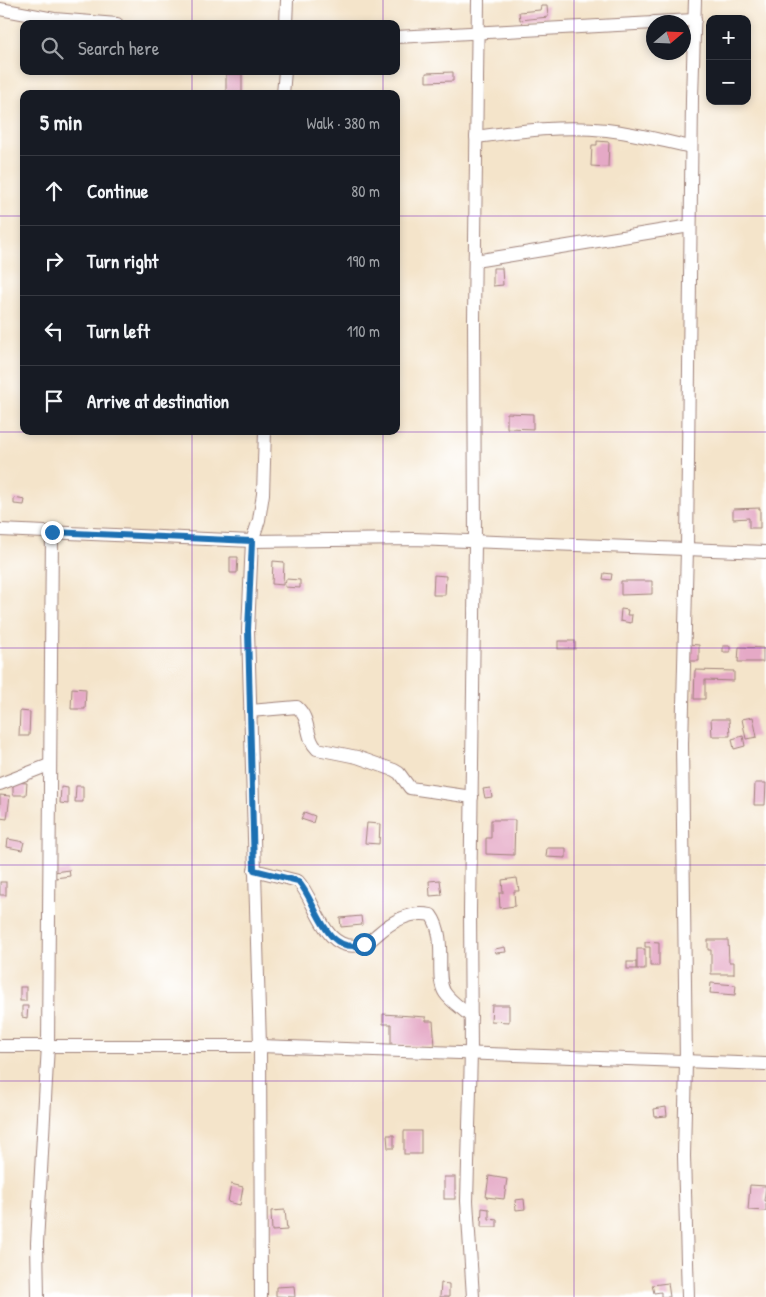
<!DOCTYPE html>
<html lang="en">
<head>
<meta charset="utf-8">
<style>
  :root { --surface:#171b24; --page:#242831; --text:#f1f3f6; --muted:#9ea1a6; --line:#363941 }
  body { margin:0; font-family:"Patrick Hand",sans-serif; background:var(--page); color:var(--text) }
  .controls { position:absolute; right:15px; top:15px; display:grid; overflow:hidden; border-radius:10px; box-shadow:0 2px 8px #0003 }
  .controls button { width:45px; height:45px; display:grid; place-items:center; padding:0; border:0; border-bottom:1px solid var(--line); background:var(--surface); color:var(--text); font:25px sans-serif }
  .compass { position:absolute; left:646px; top:15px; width:45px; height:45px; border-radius:50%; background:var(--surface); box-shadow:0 2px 8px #0003; rotate:71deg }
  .stop { position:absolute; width:15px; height:15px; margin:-11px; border:4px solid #1f6fb2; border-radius:50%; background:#fff }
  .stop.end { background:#1f6fb2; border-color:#fff; box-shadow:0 1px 5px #0008 }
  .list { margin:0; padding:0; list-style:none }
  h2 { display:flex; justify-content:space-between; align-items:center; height:65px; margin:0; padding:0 20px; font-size:21px }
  h2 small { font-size:16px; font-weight:400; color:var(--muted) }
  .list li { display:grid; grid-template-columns:32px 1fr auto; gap:15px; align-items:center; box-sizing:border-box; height:70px; padding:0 20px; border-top:1px solid var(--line) }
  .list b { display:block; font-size:19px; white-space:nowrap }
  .list em { font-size:16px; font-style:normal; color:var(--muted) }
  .icon { flex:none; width:28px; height:28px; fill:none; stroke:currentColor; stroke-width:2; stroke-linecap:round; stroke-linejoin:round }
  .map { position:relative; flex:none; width:766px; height:1297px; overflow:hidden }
  .search { position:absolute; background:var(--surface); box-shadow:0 2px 8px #0003; left:20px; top:20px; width:380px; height:55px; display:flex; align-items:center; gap:12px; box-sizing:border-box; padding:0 18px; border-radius:10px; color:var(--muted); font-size:19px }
  .panel { position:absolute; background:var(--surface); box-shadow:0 2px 8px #0003; left:20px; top:90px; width:380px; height:345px; border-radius:10px }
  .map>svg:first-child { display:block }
  .building { fill:#e5a9c6 }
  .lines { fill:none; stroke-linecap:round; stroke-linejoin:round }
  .minor-casing { stroke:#9f827a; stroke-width:14 }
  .minor { stroke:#fff; stroke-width:12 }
  .route { stroke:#1f6fb2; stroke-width:6 }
  .grid { fill:none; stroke:#7b2cbf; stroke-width:1; stroke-opacity:0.55 }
</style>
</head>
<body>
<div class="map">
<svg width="766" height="1297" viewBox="0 0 766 1297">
  <rect width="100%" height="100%" fill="#fff"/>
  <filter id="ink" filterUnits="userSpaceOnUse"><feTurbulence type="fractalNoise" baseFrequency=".02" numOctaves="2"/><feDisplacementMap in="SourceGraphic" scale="10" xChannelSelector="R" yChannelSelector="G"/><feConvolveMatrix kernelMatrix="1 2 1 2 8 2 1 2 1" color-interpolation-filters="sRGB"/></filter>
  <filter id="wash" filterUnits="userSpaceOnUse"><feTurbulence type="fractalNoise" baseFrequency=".0096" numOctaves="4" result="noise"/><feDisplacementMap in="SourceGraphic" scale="20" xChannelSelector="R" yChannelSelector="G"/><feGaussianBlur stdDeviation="1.12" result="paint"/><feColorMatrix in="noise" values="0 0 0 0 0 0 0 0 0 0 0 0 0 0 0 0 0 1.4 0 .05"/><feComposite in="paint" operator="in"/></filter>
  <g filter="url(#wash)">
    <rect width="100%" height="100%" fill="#f4e4ca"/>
    <g id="blocks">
      <g class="building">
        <polygon points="541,6 547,6 548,17 520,20 519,12 540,10"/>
        <polygon points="453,72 453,81 426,82 426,73"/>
        <polygon points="226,74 242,74 242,94 226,93"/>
        <polygon points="597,141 609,142 608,167 591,166 592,145 597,145"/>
        <polygon points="493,268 502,268 503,285 493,286"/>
        <polygon points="507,413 533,414 533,429 507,428"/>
        <polygon points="14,498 25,500 24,505 14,504"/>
        <polygon points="760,508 760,528 749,528 749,518 733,519 733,509"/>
        <polygon points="230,557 238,557 237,573 230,573"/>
        <polygon points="273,561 284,562 283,585 272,584"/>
        <polygon points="604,573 612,574 611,580 603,579"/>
        <polygon points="434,575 446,576 445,595 433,595"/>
        <polygon points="286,579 300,580 300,588 285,587"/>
        <polygon points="621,581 652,581 652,594 621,595"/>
        <polygon points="621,609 628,610 627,615 632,615 631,623 620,621"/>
        <rect x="558" y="641" width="17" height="8"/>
        <polygon points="688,644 699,645 699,661 687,661"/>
        <rect x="723" y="646" width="7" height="6"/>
        <polygon points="739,647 763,648 763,662 738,662"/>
        <polygon points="695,670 734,671 734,681 705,680 705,699 694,699"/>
        <polygon points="72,688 86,689 85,709 71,709"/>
        <polygon points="20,711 30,712 29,736 19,736"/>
        <polygon points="753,717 757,737 746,739 742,719"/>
        <polygon points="711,719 729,719 730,736 712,736"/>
        <polygon points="743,736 745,746 734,749 732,739"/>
        <polygon points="13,782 27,783 26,795 13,795"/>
        <polygon points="755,783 766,783 765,805 754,805"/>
        <polygon points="76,786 83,786 83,802 75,802"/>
        <polygon points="61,787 68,788 68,804 60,803"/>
        <polygon points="490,788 492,797 485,798 483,789"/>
        <polygon points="0,795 10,796 7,819 0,818"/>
        <polygon points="304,812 315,816 313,823 301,819"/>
        <polygon points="491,820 515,820 514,855 486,854 486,838 491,838"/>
        <polygon points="367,823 380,824 379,844 365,843"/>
        <polygon points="8,839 24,842 22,850 7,847"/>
        <polygon points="547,848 566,848 566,858 546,857"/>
        <polygon points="69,870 70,876 55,878 54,872"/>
        <polygon points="517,878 519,891 514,891 515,906 500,908 499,893 503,893 502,880"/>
        <polygon points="440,880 442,895 430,896 429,881"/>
        <rect x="0" y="882" width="6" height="13"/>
        <polygon points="361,916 362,925 341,927 340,918"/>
        <polygon points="708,940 728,940 729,962 734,962 734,974 711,974 711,950 708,950"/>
        <polygon points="645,942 659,943 659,966 650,966 650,947 645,947"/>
        <polygon points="505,947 506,952 496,953 495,949"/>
        <rect x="637" y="949" width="8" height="20"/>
        <rect x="627" y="962" width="9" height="7"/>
        <polygon points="711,983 736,985 735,995 710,993"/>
        <rect x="20" y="987" width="6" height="14"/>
        <polygon points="492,1005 509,1005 509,1022 491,1021"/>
        <polygon points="22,1006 28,1006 27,1018 22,1017"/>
        <polygon points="383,1014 426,1017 426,1021 433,1021 435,1046 391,1045 391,1024 383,1024"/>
        <polygon points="666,1107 667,1116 655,1117 654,1109"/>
        <rect x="404" y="1131" width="17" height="23"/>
        <polygon points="387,1135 394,1135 394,1148 388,1148"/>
        <polygon points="489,1176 507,1179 504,1199 486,1197"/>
        <rect x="444" y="1177" width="11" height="22"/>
        <polygon points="231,1184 243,1187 240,1205 228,1202"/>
        <polygon points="750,1185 766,1186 764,1201 766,1201 766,1211 748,1210"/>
        <polygon points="524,1199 525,1209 516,1210 515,1200"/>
        <polygon points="482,1208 489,1209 489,1219 497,1220 497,1227 481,1227"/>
        <polygon points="285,1210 287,1230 272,1231 271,1211"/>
        <polygon points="441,1283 449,1284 449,1297 440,1297"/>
        <polygon points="668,1283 670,1297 661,1297 661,1292 654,1293 652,1285"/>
        <polygon points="294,1286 295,1297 276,1296 276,1287"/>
      </g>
    </g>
  </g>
  <g filter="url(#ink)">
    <use href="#blocks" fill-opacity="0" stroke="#9f827a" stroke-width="1"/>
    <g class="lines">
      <defs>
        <g id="minor">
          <polyline points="0,9 54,19 117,24"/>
          <polyline points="654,22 695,20"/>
          <polyline points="286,24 287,0"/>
          <polyline points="396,37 654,23"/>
          <polyline points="283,94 285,71"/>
          <path d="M476 137C520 131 563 125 607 130 635 133 663 141 691 147"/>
          <polyline points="475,261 690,226"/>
          <polyline points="0,530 252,541 413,539 766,552"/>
          <path d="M250 711 297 707C311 719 305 738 317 749L357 757 394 770 399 773 410 788 472 797"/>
          <polyline points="0,784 49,765"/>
          <path d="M254 870 298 881C316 900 323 953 360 945 368 944 373 938 379 933 394 920 411 911 431 915 448 938 434 977 445 993 451 1002 463 1009 471 1017"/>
          <polyline points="0,1046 260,1046 766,1064"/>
          <polyline points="38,1297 37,1243 48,1045 52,532"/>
          <polyline points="261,1297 260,1046 248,630 252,541 259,520 263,494 265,431"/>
          <polyline points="473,1297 467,1201 471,1052 470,911 475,543 474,320 478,0"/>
          <polyline points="688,1297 684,1156 686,1062 682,744 687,549 692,98 695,0"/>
        </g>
      </defs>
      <use href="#minor" class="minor-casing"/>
      <use href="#minor" class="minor"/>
    </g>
  </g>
  <g class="lines" filter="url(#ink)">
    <path class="route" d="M52 532 252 541 248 630 254 870 298 881C317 901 324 957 364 944"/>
  </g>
  <path class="grid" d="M192 0V24M383 0V24M574 0V1297M192 71V94M383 71V94M0 216H24M396 216H766M192 431V1297M383 431V1297M0 432H766M0 648H766M0 865H766M0 1081H766"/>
</svg>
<div class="controls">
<button>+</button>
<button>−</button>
</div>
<svg class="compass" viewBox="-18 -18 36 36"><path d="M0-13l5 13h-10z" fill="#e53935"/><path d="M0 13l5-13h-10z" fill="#9ea1a6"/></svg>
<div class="stop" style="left:364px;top:944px"></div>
<div class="stop end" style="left:52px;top:532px"></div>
<div class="search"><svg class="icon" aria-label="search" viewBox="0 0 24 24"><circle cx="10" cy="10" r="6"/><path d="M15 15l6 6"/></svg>Search here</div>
<section class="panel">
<h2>5 min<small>Walk · 380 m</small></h2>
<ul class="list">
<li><svg class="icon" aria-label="ahead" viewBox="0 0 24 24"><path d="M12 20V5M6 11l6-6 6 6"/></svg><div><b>Continue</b></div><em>80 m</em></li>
<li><svg class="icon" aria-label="right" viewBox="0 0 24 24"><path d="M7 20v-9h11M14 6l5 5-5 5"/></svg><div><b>Turn right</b></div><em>190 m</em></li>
<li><svg class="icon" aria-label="left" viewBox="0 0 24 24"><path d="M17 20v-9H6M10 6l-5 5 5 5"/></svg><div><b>Turn left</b></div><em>110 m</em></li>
<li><svg class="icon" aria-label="arrive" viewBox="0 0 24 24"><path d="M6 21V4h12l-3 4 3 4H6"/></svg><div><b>Arrive at destination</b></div></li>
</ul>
</section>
</div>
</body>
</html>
